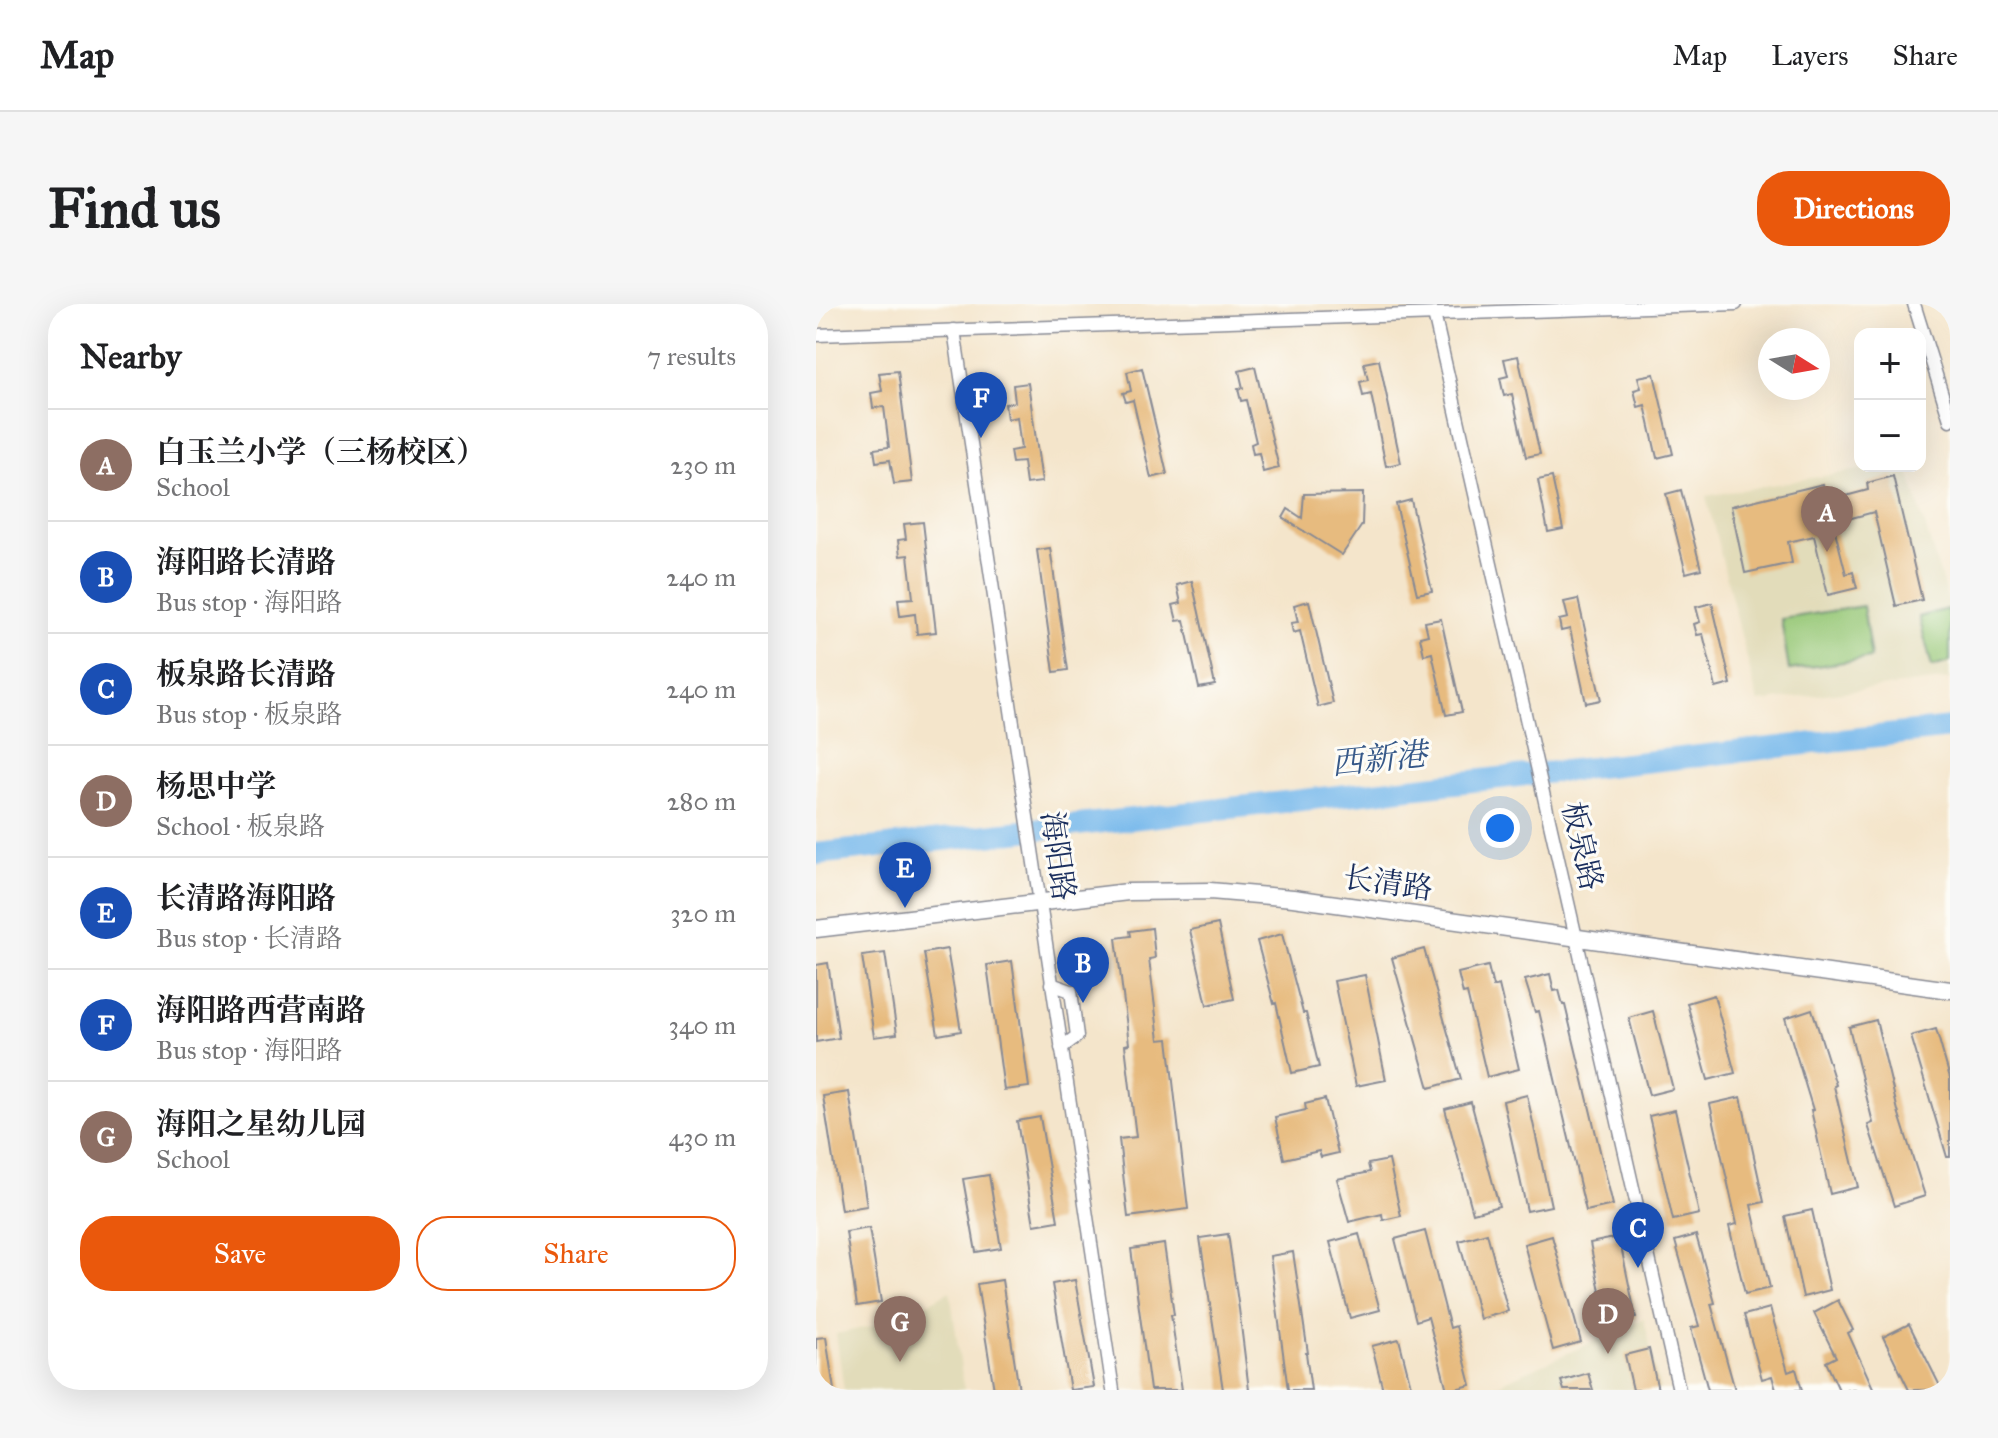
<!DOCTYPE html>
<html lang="en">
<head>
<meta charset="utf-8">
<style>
  :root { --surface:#fff; --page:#f6f6f6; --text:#202124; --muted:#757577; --line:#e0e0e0; --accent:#ea580c }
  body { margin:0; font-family:"IM FELL Great Primer","Noto Serif SC",serif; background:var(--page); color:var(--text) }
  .controls { position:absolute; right:24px; top:24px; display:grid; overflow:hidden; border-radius:16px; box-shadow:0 8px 32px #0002 }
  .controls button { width:72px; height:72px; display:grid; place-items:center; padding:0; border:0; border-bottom:2px solid var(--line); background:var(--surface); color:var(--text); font:40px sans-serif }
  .compass { position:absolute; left:942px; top:24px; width:72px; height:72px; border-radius:50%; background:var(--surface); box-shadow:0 8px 32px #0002; rotate:101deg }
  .you { position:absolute; left:684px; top:524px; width:28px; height:28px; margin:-20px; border:6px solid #fff; border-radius:50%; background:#1a73e8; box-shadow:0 0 0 12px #1a73e833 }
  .badge { display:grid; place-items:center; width:52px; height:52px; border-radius:50%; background:var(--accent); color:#fff; font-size:26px; font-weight:700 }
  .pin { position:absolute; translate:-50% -66px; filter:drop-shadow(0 2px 4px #0008) }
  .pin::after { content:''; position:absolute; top:42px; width:28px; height:24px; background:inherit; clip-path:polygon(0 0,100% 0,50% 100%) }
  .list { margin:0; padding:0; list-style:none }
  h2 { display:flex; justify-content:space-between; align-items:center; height:104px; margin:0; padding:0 32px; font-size:34px }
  h2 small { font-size:26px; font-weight:400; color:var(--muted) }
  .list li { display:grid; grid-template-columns:52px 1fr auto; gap:24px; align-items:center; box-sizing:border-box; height:112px; padding:0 32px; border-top:2px solid var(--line) }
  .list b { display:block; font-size:30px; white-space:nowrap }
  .list p { margin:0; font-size:26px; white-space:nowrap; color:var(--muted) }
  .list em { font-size:26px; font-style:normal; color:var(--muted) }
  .actions { display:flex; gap:16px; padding:24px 32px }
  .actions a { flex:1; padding:18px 0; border:2px solid var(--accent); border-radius:32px; text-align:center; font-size:28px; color:var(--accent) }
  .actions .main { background:var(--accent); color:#fff }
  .map { position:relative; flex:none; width:1134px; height:1086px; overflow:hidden; border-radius:32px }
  header { display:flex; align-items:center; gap:48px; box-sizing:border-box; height:112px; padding:0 40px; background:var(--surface); border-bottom:2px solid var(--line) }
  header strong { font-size:38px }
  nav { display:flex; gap:44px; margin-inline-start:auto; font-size:28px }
  .intro { display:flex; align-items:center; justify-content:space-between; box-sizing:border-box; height:192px; padding:0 48px }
  h1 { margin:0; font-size:56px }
  .button { padding:20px 36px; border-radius:32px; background:var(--accent); color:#fff; font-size:28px; font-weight:700 }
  main { display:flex; gap:48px; padding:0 48px }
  aside { flex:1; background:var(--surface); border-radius:32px; box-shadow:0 8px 32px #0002 }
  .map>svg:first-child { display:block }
  .built { fill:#e2dcba }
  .green { fill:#97c877; stroke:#597c6a; stroke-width:2 }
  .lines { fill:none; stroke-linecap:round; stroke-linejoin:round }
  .river { stroke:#76b8eb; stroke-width:22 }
  .building { fill:#e7bb7f }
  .minor-casing { stroke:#888a94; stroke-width:15 }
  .major-casing { stroke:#888a94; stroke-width:19 }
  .minor { stroke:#fff; stroke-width:12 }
  .major { stroke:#fff; stroke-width:16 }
  .labels { text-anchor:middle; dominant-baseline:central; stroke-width:6; stroke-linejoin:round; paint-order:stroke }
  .street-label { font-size:30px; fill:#1b2f5e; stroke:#fdfcf7 }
  .water-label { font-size:32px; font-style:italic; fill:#365888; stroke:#fdfcf7 }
</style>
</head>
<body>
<header>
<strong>Map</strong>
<nav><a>Map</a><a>Layers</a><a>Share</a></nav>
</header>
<div class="intro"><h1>Find us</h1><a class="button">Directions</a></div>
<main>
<aside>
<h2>Nearby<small>7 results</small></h2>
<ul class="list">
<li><span class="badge" style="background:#8d6e63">A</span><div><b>白玉兰小学（三杨校区）</b><p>School</p></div><em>230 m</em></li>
<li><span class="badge" style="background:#1a4fb4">B</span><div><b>海阳路长清路</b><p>Bus stop · 海阳路</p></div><em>240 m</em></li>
<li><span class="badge" style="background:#1a4fb4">C</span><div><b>板泉路长清路</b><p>Bus stop · 板泉路</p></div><em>240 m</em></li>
<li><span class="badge" style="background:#8d6e63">D</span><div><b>杨思中学</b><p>School · 板泉路</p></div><em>280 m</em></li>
<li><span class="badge" style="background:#1a4fb4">E</span><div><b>长清路海阳路</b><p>Bus stop · 长清路</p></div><em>320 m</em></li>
<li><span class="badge" style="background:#1a4fb4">F</span><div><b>海阳路西营南路</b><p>Bus stop · 海阳路</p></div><em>340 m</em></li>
<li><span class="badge" style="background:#8d6e63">G</span><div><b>海阳之星幼儿园</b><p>School</p></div><em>430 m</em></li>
</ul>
<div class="actions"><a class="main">Save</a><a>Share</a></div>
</aside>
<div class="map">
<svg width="1134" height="1086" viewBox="0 0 1134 1086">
  <rect width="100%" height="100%" fill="#fdfcf7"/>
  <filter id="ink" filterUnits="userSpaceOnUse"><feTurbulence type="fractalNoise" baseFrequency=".0125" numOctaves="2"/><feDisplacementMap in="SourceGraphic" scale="16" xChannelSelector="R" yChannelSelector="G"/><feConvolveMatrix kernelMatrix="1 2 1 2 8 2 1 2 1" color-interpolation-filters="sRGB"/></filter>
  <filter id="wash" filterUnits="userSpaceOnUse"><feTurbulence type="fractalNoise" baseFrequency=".006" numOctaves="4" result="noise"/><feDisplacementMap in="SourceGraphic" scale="32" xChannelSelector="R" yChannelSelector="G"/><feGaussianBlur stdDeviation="1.8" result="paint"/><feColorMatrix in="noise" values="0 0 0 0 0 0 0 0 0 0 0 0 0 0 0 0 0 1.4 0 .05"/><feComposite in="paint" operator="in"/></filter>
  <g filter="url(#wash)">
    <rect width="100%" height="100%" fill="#f4e5cb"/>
    <g class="built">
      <polygon points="1066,162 1091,162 1134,303 1134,375 942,398 890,192"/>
      <polygon points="134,987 148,1086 28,1086 20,1030 80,1017"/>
      <polygon points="828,1015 844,1086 669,1086"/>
    </g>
    <g class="green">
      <polygon points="1047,302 1055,354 973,366 965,315"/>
      <polygon points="1131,305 1134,318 1134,358 1116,363 1103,313"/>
    </g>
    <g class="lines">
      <polyline class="river" points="0,550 1134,424"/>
    </g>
    <g id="blocks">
      <g class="building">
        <polygon points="702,52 724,150 710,153 696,90 688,92 684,74 692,72 688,55"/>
        <polygon points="563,56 585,159 570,162 555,90 547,92 544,78 552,76 548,59"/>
        <polygon points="439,63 463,164 447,168 443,149 437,150 435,140 440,138 430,96 425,97 422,85 427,84 423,67"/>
        <polygon points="326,64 351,170 335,174 317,96 310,98 307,89 315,87 311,68"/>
        <polygon points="82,67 96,178 78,180 74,156 60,158 58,145 73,143 68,103 57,104 55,89 66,87 63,69"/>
        <polygon points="838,70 857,150 841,154 829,101 822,103 818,86 825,84 822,73"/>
        <polygon points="212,79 226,178 210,180 207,158 196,159 194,147 205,145 201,113 191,115 189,100 199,98 197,81"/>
        <polygon points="1077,172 1106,296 1080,302 1058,208 1017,219 1030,270 1037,268 1041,284 1012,291 998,232 972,238 976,259 929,269 915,202 1007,180 1011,197 1052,186 1051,179"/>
        <polygon points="736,173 747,225 732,228 722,176"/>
        <polygon points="865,186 885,265 870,269 850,190"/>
        <polygon points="547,189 546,221 526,251 467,214 472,205 486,214 488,190"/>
        <polygon points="595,196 616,287 601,290 580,200"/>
        <polygon points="107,218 120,328 101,330 99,310 84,312 82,295 97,294 92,251 84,252 82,236 90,235 88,220"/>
        <polygon points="234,244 252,366 238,368 221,246"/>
        <polygon points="376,277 399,381 383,384 368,316 361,317 357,301 365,299 361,281"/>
        <polygon points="762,295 785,396 770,399 754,325 745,327 743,316 752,314 748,298"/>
        <polygon points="493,297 517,399 502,403 484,327 477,329 475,319 482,318 478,301"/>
        <polygon points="896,299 915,380 900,384 887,330 881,331 878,320 884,318 880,303"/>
        <polygon points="625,315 646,408 630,411 616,349 608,351 604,333 612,331 609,318"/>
        <polygon points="402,620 418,695 391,701 374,626"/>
        <polygon points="336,624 339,654 333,655 343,736 352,735 372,905 312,913 303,835 320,833 309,741 313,740 300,634 315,632 314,627"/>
        <polygon points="466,630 487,709 490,709 503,763 476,769 460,699 458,700 441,637"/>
        <polygon points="131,645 145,727 122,731 108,649"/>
        <polygon points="608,645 645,775 613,784 576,654"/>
        <polygon points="69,649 81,730 58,733 46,652"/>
        <polygon points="196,657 213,783 188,786 171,661"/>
        <polygon points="12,659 23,734 0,738 0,661"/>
        <polygon points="672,662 677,683 683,681 703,765 671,773 651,689 647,690 642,669"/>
        <polygon points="734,670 738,687 743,686 747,701 749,701 797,901 770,907 723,707 719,708 709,676"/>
        <polygon points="549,671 570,776 540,782 518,677"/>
        <polygon points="898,691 919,769 892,776 871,699"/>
        <polygon points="996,705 1020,781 1018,782 1042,883 1014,890 995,806 997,806 969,714"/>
        <polygon points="837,707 857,785 833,791 813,714"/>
        <polygon points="1060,716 1082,807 1109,892 1078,902 1052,821 1057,819 1033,723"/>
        <polygon points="1120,725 1134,774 1134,853 1131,853 1095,732"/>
        <polygon points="33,788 51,902 25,906 7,792"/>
        <polygon points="711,791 735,902 711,907 687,797"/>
        <polygon points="925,793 948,898 935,901 954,984 929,990 913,922 921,920 894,800"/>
        <polygon points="509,795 522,849 505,853 503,847 468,855 459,813 490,806 489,800"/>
        <polygon points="655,798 683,902 657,909 629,805"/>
        <polygon points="859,806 883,910 857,916 833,812"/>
        <polygon points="224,813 242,917 218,921 201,817"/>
        <polygon points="573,856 585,912 567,916 566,910 533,918 521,875 554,868 552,860"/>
        <polygon points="173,871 185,944 160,948 147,875"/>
        <polygon points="996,906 1014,986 987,993 969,912"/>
        <polygon points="53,924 65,998 41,1002 30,928"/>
        <polygon points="609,927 634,1024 640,1022 655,1081 635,1086 631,1086 612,1013 600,1017 579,935"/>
        <polygon points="671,929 692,1007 664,1015 643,937"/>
        <polygon points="412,930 423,1005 433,1086 407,1086 384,934"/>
        <polygon points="543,930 564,1006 534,1014 514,938"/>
        <polygon points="880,931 899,999 895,1000 919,1086 892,1086 875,1024 883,1022 859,937"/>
        <polygon points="736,932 765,1038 737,1046 708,940"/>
        <polygon points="803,933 820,1014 791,1020 774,939"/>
        <polygon points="348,940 358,1011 355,1011 366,1086 334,1086 315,945"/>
        <polygon points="477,948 492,1049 490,1049 495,1086 472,1086 454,952"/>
        <polygon points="186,976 203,1086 178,1086 161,980"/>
        <polygon points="259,976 278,1083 254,1086 236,980"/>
        <polygon points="1022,996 1037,1026 1032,1029 1058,1086 1023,1086 1010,1058 1020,1053 998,1009"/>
        <polygon points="954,1004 972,1068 980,1065 986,1086 960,1086 956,1072 946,1075 928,1011"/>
        <polygon points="1093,1020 1126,1086 1093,1086 1067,1033"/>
        <polygon points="10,1033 18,1086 0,1086 0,1034"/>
        <polygon points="583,1035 596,1086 567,1086 556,1042"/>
        <polygon points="833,1045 842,1086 817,1086 809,1051"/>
        <polygon points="772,1069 777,1086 748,1086 745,1077"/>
      </g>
    </g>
  </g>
  <g filter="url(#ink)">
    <use href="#blocks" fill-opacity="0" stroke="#888a94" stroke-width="2"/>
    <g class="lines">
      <defs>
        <g id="minor">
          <polyline points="1098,0 1134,116"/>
          <polyline points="618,10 863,1086"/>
          <polyline points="138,26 297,1086"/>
          <polyline points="0,31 920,0"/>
          <polyline points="235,680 255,687 261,732 245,744"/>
        </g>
        <polyline id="major" points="0,625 312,588 394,587 477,594 1134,686"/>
      </defs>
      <use href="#minor" class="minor-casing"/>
      <use href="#major" class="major-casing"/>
      <use href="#minor" class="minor"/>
      <use href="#major" class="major"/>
    </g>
  </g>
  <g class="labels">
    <g class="street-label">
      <text transform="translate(766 542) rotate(77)">板泉路</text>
      <text transform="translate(242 552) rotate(82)">海阳路</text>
      <text transform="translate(572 579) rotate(8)">长清路</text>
    </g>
    <g class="water-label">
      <text transform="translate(563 455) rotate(-6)">西新港</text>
    </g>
  </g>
</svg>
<div class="controls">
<button>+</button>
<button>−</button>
</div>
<svg class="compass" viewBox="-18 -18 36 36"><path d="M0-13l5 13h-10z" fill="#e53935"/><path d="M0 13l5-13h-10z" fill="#757577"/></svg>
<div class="you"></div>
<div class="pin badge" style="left:1011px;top:248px;background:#8d6e63">A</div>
<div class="pin badge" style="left:267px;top:699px;background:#1a4fb4">B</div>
<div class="pin badge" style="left:822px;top:964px;background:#1a4fb4">C</div>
<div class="pin badge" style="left:792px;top:1050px;background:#8d6e63">D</div>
<div class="pin badge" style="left:89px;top:604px;background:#1a4fb4">E</div>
<div class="pin badge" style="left:165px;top:134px;background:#1a4fb4">F</div>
<div class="pin badge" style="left:84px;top:1058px;background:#8d6e63">G</div>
</div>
</main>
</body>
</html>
